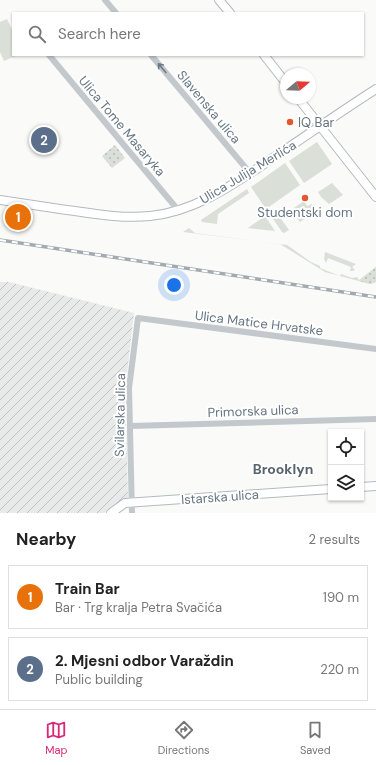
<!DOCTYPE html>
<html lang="en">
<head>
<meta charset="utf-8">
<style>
  :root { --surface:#fff; --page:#f6f6f6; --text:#222; --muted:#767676; --line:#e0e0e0; --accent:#db2777 }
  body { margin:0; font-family:"DM Sans",sans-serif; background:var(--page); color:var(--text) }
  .controls { position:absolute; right:12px; bottom:12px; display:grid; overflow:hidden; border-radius:0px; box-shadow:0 1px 3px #0004 }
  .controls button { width:36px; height:36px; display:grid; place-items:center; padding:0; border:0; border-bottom:1px solid var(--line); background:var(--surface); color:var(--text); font:20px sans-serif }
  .compass { position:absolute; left:280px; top:68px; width:36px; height:36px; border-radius:50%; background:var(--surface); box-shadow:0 1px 3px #0004; rotate:71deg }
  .you { position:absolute; left:174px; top:285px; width:14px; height:14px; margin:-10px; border:3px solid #fff; border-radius:50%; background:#1a73e8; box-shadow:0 0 0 6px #1a73e833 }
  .badge { display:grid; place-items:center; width:26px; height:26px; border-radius:50%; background:var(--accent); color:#fff; font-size:13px; font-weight:700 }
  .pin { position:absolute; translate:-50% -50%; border:2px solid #fff; box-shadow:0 1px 4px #0006 }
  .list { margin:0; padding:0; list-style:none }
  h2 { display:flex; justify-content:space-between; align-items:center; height:52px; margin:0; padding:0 16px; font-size:17px }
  h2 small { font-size:13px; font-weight:400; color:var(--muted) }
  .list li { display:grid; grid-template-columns:26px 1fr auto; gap:12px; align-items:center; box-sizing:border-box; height:64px; margin:0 8px 8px; padding:0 8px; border:1px solid var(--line); border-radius:0px }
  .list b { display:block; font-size:15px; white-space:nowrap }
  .list p { margin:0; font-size:13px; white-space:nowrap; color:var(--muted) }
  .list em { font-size:13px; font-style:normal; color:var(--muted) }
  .icon { flex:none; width:22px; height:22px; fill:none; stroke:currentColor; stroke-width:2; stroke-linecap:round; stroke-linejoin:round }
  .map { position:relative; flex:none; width:376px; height:513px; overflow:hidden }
  .search { position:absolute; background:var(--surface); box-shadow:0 1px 3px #0004; left:12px; right:12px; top:12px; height:44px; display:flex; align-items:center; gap:10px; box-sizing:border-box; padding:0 14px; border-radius:0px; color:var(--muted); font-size:15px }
  .sheet { height:196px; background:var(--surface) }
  nav { display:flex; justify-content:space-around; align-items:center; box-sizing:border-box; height:56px; border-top:1px solid var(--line); background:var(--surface); font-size:11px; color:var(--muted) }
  nav a { display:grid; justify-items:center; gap:2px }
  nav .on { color:var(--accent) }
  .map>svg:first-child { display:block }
  .industrial { fill:url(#industrial-furrows) }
  .green { fill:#dadfd7 }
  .park { fill:url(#park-dots) }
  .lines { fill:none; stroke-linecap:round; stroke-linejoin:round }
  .secondary-casing { stroke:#b3babf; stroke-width:10 }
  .street { stroke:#c3c8cc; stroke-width:6 }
  .secondary { stroke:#fff; stroke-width:8 }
  .rail-casing { stroke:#a2aab0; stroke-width:3.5 }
  .rail { stroke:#fff; stroke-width:2; stroke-dasharray:6; stroke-linecap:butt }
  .oneway { stroke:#6a7a87 }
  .poi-dot { fill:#e4572e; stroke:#fff; stroke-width:1.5 }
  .labels { text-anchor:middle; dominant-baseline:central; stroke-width:4; stroke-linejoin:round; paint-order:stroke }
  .street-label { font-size:13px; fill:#657683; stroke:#fff }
  .poi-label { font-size:13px; fill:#657683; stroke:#fff; text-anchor:start }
  .neighbourhood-label { font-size:14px; font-weight:bold; fill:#57646e; stroke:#fff }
</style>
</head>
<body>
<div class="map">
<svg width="376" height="513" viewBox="0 0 376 513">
  <defs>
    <pattern id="industrial-furrows" width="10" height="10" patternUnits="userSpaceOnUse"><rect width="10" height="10" fill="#e8e9e9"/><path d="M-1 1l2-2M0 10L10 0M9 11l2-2" fill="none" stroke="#c0c1c2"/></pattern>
    <pattern id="park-dots" width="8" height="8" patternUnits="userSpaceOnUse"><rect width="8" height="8" fill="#dadfd7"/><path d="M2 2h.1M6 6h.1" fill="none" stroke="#b4b9b4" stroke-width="1.8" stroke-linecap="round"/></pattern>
  </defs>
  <rect width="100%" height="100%" fill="#fafaf8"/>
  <polygon class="industrial" points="0,282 9,282 134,313 125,391 128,497 104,513 0,513"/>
  <g class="green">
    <polygon points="7,19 13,32 13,55 18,55 4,61 0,52 0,22"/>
    <polygon points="317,142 332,164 304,183 289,161"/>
    <polygon points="285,163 300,185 266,209 251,187"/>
    <polygon points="332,183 343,195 329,204 321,197 318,192"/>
    <polygon points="247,189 249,193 218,214 217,224 202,222 201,220"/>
    <polygon points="304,201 307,206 312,204 313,213 300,222 291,210"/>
    <polygon points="274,209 289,230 284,233 282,232 269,213"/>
    <polygon points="265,216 275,231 248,228"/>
    <polygon points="189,228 195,233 287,245 311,262 320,266 320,268 340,276 341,274 352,278 357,277 359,280 376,267 376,282 370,284 325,272 280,244 183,232"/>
    <polygon points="325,252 356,264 352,267 355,270 353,271 350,271 351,267 328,258 326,263 324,259"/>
  </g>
  <g class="park">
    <polygon points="115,145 125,158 112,168 102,156"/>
    <polygon points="376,267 376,282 370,284 359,281"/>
  </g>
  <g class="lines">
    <defs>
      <g id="secondary">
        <polyline points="219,0 230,13"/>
        <polyline points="264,55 286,83"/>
        <polyline points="298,98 376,197"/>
        <path d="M0 200C20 203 40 206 60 209 90 213 120 219 150 216 195 212 234 184 270 160 306 136 340 112 376 89"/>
        <polyline points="361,487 376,486"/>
        <polyline points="111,513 125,503 331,489"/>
      </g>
    </defs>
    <use href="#secondary" class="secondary-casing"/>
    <g class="street">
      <polyline points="105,0 116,13"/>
      <polyline points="49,55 178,210"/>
      <polyline points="151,55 250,173"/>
      <polyline points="130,426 376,419"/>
      <polyline points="132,513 129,388 138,318 376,349"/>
    </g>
    <use href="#secondary" class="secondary"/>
    <defs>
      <polyline id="rail" points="0,240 376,297"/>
    </defs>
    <use href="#rail" class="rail-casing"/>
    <use href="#rail" class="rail"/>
  </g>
  <defs><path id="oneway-shaft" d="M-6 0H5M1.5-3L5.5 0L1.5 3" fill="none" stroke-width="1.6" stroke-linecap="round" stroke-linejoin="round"/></defs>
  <use class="oneway" href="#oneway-shaft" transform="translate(162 68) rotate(-130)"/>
  <g class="poi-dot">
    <circle cx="290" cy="122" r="4"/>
    <circle cx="305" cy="198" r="4"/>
  </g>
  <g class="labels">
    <g class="street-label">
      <text transform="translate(209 107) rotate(50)">Slavenska ulica</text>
      <text transform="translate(122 126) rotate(50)">Ulica Tome Masaryka</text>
      <text transform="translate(248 172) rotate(-31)">Ulica Julija Merlića</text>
      <text transform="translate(259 323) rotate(7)">Ulica Matice Hrvatske</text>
      <text transform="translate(253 411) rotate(-2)">Primorska ulica</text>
      <text transform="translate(120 415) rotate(-89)">Svilarska ulica</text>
      <text transform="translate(220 497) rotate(-4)">Istarska ulica</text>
    </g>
    <g class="poi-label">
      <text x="298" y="122">IQ Bar</text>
      <text x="305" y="212" text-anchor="middle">Studentski dom</text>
    </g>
    <g class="neighbourhood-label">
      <text x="283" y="469">Brooklyn</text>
    </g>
  </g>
</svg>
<div class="controls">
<button><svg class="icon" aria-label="locate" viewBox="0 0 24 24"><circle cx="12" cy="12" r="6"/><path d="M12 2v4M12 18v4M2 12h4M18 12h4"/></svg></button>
<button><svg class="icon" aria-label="layers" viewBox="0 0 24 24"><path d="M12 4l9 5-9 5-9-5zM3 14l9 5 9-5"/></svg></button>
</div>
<svg class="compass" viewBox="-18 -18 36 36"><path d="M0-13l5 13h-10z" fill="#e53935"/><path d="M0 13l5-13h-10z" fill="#767676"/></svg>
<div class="you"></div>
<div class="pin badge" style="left:18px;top:217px;background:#e8710a">1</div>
<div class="pin badge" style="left:44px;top:140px;background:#5c6f8a">2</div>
<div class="search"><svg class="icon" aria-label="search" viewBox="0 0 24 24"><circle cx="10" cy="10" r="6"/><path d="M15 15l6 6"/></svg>Search here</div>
</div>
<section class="sheet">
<h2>Nearby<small>2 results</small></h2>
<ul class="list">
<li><span class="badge" style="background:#e8710a">1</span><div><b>Train Bar</b><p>Bar · Trg kralja Petra Svačića</p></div><em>190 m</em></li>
<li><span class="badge" style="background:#5c6f8a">2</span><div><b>2. Mjesni odbor Varaždin</b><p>Public building</p></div><em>220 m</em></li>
</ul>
</section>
<nav>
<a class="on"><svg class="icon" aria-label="map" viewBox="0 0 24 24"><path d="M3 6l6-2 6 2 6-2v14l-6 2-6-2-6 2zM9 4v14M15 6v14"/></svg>Map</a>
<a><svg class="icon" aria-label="directions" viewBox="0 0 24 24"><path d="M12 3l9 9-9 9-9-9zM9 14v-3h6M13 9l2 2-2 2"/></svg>Directions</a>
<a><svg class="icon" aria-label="saved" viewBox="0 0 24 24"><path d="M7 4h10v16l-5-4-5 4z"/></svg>Saved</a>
</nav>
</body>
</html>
